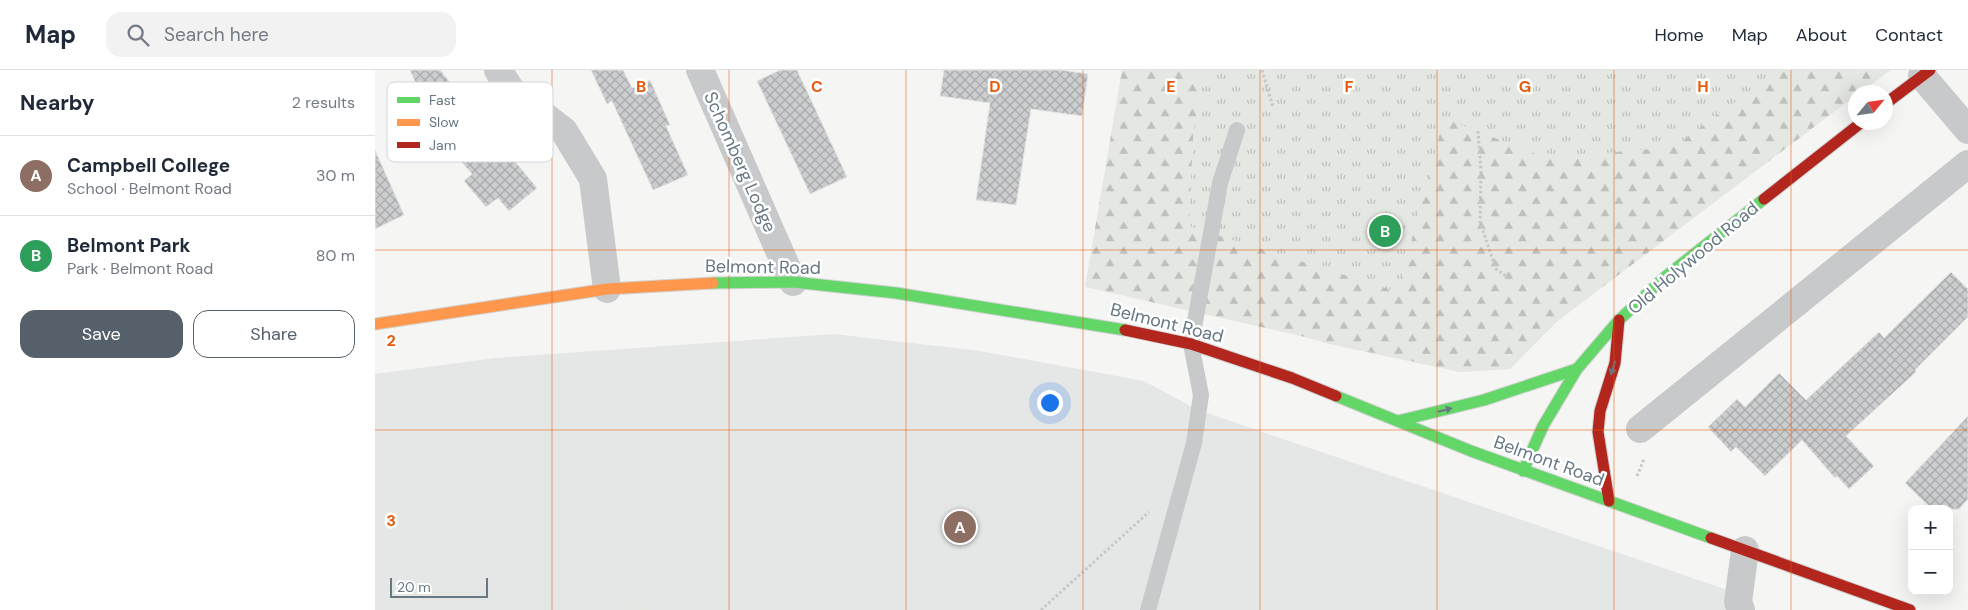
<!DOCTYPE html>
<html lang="en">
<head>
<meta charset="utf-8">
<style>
  :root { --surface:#fff; --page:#f2f2f3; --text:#1f2937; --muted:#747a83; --line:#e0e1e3; --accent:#56606b }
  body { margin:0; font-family:"DM Sans",sans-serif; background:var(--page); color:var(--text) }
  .controls { position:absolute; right:15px; bottom:15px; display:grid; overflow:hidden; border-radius:10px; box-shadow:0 5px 20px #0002 }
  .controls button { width:45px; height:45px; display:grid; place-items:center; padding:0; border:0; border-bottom:1px solid var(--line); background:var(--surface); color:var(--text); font:25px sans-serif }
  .compass { position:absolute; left:1473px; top:15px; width:45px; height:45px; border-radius:50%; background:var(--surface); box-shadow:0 5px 20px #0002; rotate:61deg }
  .scale { position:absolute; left:15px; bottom:12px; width:98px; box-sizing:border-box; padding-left:5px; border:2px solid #677883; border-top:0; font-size:14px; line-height:18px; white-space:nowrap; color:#677883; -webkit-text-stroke:4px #fff; paint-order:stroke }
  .you { position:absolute; left:674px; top:332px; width:18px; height:18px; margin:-12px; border:4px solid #fff; border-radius:50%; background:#1a73e8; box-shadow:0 0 0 8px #1a73e833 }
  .badge { display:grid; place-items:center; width:32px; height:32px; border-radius:50%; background:var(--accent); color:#fff; font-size:16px; font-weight:700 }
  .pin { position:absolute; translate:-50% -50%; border:2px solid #fff; box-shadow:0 1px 5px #0006 }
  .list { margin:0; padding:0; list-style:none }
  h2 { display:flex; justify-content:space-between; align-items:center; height:65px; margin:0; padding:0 20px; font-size:21px }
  h2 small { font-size:16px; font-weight:400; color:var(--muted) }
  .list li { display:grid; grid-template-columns:32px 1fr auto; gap:15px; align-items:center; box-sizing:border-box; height:80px; padding:0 20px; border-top:1px solid var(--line) }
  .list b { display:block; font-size:19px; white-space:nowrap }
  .list p { margin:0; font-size:16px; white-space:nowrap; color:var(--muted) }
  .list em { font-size:16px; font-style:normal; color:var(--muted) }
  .actions { display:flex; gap:10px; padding:15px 20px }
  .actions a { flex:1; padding:11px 0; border:1px solid var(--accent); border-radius:15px; text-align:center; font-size:18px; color:var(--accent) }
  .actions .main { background:var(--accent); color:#fff }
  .icon { flex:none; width:28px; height:28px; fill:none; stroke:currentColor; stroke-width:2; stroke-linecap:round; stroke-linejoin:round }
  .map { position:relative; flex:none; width:1593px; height:540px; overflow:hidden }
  header { display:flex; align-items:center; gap:30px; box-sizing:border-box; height:70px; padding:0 25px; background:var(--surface); border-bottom:1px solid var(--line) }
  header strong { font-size:24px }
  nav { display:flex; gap:28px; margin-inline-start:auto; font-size:18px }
  .search { width:350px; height:45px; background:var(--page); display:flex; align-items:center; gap:12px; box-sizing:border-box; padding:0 18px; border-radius:15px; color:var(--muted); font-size:19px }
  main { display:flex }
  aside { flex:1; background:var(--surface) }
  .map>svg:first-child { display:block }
  .built { fill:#e5e7e7 }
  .grass { fill:url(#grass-tufts) }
  .forest { fill:url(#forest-firs) }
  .pitch { fill:#e4e7e2 }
  .building { fill:url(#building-cross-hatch); stroke:#e4e4e4 }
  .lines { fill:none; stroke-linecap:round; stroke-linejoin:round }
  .fast-casing { stroke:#d1d2d2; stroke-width:13 }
  .slow-casing { stroke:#d1d2d2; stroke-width:13 }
  .jam-casing { stroke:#d1d2d2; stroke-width:13 }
  .path { stroke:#c5c7c8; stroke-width:3; stroke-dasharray:2.5 2.5; stroke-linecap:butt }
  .lane { stroke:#c8c9ca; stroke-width:16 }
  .street { stroke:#c8c9ca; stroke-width:28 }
  .fast { stroke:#63d668; stroke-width:11 }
  .slow { stroke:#ff974d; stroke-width:11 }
  .jam { stroke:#b3261e; stroke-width:11 }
  .oneway { fill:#677883 }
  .grid { fill:none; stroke:#e8590c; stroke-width:1; stroke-opacity:0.55 }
  .labels { text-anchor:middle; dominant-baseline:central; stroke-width:5; stroke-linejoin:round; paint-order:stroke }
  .street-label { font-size:18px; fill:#677883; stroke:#fff }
  .key { fill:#fff; stroke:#d1d6da; stroke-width:1 }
  .key-label { font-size:14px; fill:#677883 }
  .grid-label { font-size:16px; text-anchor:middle; font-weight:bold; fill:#e8590c; stroke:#fff; stroke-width:5; stroke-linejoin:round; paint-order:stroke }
</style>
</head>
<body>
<header>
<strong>Map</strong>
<div class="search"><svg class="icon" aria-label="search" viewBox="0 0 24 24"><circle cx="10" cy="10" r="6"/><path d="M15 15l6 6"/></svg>Search here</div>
<nav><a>Home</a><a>Map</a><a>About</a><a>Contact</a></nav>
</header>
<main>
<aside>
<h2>Nearby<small>2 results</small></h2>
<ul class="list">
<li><span class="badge" style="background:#8d6e63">A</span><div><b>Campbell College</b><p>School · Belmont Road</p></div><em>30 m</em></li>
<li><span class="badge" style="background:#2e9e5b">B</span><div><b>Belmont Park</b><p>Park · Belmont Road</p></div><em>80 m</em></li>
</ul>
<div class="actions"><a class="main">Save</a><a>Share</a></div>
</aside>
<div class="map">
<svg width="1593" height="540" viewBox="0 0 1593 540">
  <defs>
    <pattern id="grass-tufts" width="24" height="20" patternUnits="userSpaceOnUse" patternTransform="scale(1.25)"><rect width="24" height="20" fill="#e4e7e2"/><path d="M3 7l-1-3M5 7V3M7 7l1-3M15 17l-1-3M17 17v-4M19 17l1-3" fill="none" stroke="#bdc0bd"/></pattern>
    <pattern id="forest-firs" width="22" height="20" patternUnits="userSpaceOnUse" patternTransform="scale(1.25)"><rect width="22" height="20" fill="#e4e7e2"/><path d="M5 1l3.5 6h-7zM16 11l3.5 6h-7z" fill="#bdc0bd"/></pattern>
    <pattern id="building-cross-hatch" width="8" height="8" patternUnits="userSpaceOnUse" patternTransform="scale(1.25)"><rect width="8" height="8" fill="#cccdce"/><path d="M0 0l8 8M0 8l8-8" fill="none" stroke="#a9abad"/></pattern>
  </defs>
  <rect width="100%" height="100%" fill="#f5f5f4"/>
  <polygon class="built" points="459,264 605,281 769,311 823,340 1356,521 1354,540 0,540 0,304 120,288"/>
  <polygon class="grass" points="747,0 1515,0 1480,22 1180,253 1135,299 1085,302 954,274 796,228"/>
  <polygon class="forest" points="747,0 827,0 818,68 814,156 1023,222 1069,48 1171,88 1299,77 1403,0 1516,0 1486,22 1480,22 1480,26 1180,253 1135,299 1085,302 710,217"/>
  <polygon class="pitch" points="262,525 275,540 246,540"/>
  <g class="building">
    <polygon points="35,0 65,0 162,118 134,141 123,128 111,137 89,111 97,104 77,81 85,75 49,32"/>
    <polygon points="216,0 248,0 257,18 275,10 295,55 291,56 313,105 278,120 237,31 232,34"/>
    <polygon points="405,0 422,0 472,107 435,124 382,11"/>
    <polygon points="569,0 686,0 713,4 707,46 656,39 641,135 601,130 615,33 565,26"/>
    <polygon points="0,80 29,145 0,159"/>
    <polygon points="1576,202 1593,219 1593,247 1540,300 1541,302 1471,366 1499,396 1474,419 1462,406 1460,408 1427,370 1390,406 1361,377 1356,382 1333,357 1362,329 1370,337 1404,303 1431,330 1504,262 1509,268"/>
    <polygon points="1593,346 1593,429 1584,439 1557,439 1530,413"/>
  </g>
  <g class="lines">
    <defs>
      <g id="fast">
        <polyline points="338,213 418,212 521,223 750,260"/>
        <polyline points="961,326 1096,381 1336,468"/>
        <polyline points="1023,351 1109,330 1202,299"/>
        <polyline points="1148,401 1168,356 1202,299 1244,250 1290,207 1389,129"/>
      </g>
      <polyline id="slow" points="0,254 232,219 338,213"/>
      <g id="jam">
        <polyline points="1510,34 1555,0"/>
        <polyline points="1389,129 1487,52"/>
        <polyline points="750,260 816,274 917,308 961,326"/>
        <polyline points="1234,431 1223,362 1225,341 1240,293 1244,250"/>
        <polyline points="1336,468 1535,540"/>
      </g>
    </defs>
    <use href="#fast" class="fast-casing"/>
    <use href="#slow" class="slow-casing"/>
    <use href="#jam" class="jam-casing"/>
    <g class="path">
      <polyline points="887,0 898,37"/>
      <polyline points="1103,61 1106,101 1105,152 1121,199 1137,210"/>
      <polyline points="1262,406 1269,389"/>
      <polyline points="666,540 774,442"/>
    </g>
    <polyline class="lane" points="773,540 819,373 826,325 816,274 845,113 862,60"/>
    <g class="street">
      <polyline points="123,0 136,20 189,61 218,109 232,219"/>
      <polyline points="325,0 418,212"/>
      <polyline points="1547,6 1593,60"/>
      <polyline points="1265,359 1593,94"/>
      <polyline points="1366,540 1363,532 1370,480"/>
    </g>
    <use href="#fast" class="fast"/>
    <use href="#slow" class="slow"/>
    <use href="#jam" class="jam"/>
  </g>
  <defs><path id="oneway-solid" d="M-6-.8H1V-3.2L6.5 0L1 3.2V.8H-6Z" transform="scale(1.25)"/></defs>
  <g class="oneway">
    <use href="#oneway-solid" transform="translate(1238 298) rotate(107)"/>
    <use href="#oneway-solid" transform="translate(1070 340) rotate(-14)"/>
  </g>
  <path class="grid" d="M177 0V540M354 0V540M531 0V540M708 0V540M885 0V540M1062 0V540M1239 0V540M1416 0V540M0 180H1593M0 360H1593"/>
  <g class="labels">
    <g class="street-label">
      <text transform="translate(365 92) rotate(66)">Schomberg Lodge</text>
      <text transform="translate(1318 188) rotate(-40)">Old Holywood Road</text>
      <text transform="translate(388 197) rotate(1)">Belmont Road</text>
      <text transform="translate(792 253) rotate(14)">Belmont Road</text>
      <text transform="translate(1174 391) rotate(20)">Belmont Road</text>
    </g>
  </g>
  <rect x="12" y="12" width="166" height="80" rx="8" class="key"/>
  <rect x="22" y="27" width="23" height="6" fill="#63d668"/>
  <rect x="22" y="49" width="23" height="7" fill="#ff974d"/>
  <rect x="22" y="72" width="23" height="6" fill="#b3261e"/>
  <g class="key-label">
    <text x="54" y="35">Fast</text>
    <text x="54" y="57">Slow</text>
    <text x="54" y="80">Jam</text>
  </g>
  <g class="grid-label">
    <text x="266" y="22">B</text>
    <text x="442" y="22">C</text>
    <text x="620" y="22">D</text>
    <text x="796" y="22">E</text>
    <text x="974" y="22">F</text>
    <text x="1150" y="22">G</text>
    <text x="1328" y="22">H</text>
    <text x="16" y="276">2</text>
    <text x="16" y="456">3</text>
  </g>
</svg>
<div class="controls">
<button>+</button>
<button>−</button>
</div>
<svg class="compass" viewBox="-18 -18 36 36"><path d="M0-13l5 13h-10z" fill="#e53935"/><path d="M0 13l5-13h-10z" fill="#747a83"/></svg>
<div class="scale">20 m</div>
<div class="you"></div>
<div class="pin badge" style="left:585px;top:457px;background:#8d6e63">A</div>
<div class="pin badge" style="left:1010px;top:161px;background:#2e9e5b">B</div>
</div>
</main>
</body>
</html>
